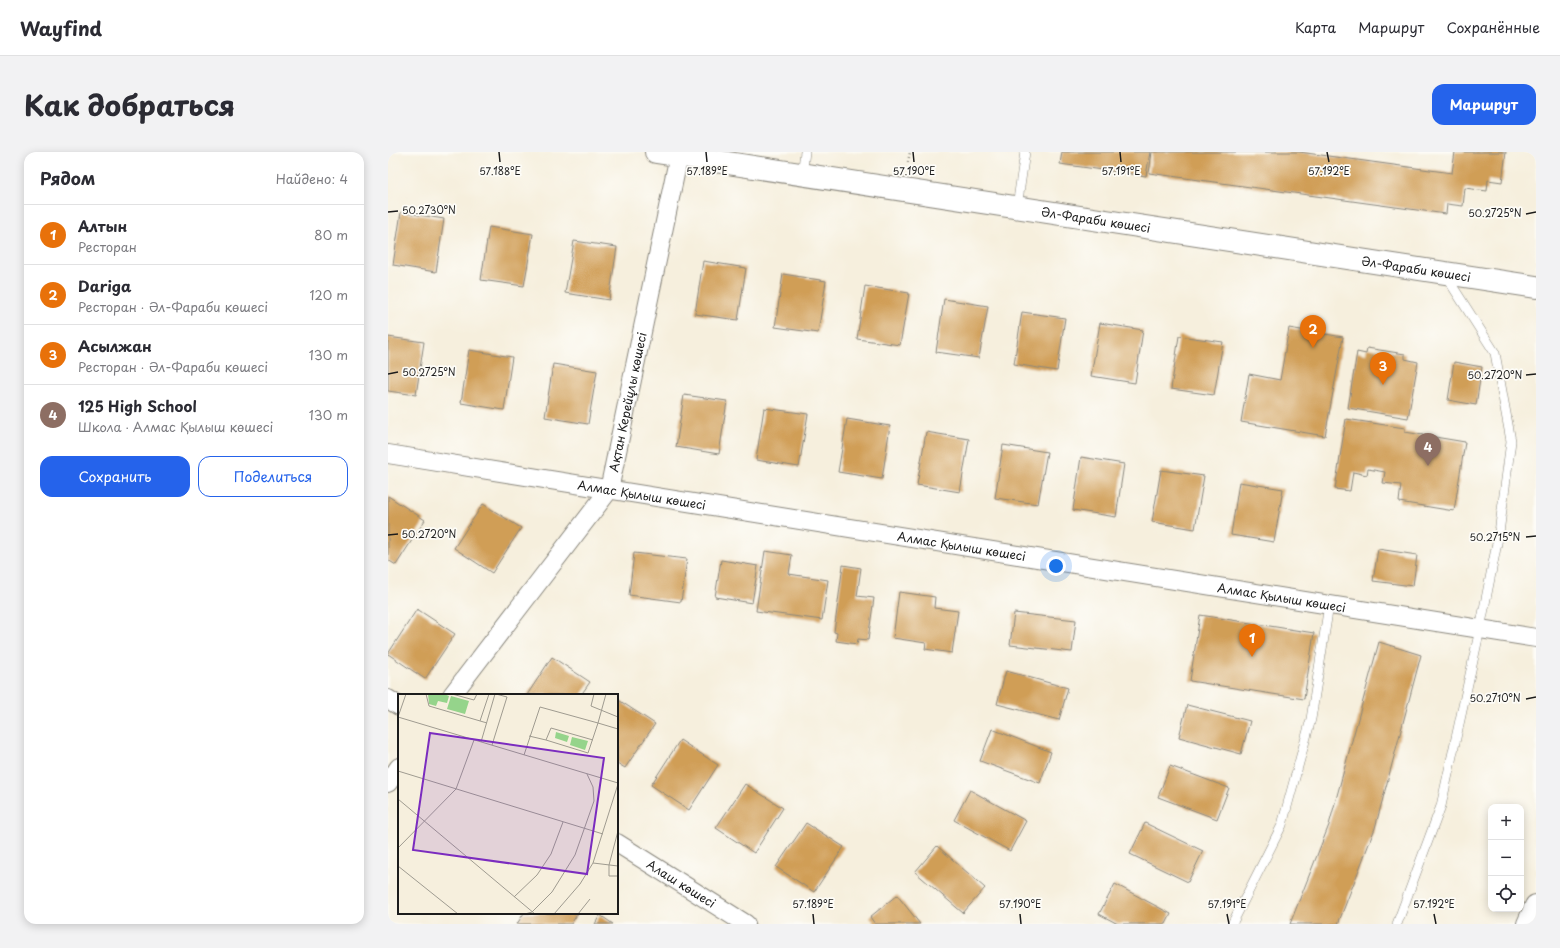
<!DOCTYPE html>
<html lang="ru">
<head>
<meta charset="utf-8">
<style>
  :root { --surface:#fff; --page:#f2f2f3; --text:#2b2b33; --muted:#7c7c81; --line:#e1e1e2; --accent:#2563eb }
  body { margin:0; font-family:"Playpen Sans",sans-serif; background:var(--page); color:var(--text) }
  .controls { position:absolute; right:12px; bottom:12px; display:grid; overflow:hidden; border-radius:8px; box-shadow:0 2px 10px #0003 }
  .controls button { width:36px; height:36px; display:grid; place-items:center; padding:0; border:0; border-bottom:1px solid var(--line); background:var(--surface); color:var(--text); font:20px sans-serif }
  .you { position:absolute; left:668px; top:414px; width:14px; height:14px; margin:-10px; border:3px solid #fff; border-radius:50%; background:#1a73e8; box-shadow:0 0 0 6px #1a73e833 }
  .badge { display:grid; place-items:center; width:26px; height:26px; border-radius:50%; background:var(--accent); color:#fff; font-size:13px; font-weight:700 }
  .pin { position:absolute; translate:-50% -33px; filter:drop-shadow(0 1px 2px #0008) }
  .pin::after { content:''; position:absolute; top:21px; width:14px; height:12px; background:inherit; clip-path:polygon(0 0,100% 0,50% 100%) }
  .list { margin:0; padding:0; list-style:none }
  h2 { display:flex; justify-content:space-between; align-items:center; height:52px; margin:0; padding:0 16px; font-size:17px }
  h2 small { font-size:13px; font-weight:400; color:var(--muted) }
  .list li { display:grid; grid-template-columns:26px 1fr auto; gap:12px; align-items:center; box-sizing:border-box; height:60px; padding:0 16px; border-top:1px solid var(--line) }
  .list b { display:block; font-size:15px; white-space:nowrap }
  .list p { margin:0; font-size:13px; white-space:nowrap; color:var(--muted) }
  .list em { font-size:13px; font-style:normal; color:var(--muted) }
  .actions { display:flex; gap:8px; padding:12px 16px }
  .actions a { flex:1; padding:9px 0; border:1px solid var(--accent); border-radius:12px; text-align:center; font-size:14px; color:var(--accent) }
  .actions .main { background:var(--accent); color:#fff }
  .icon { flex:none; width:22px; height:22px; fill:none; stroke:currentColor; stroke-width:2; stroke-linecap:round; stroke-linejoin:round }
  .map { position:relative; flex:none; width:1148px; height:772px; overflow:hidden; border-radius:12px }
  header { display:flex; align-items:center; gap:24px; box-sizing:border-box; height:56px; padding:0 20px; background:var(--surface); border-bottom:1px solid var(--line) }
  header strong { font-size:19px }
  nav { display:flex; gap:22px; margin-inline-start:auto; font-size:14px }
  .intro { display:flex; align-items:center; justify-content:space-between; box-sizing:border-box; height:96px; padding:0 24px }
  h1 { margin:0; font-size:28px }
  .button { padding:10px 18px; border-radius:12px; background:var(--accent); color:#fff; font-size:14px; font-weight:700 }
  main { display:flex; gap:24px; padding:0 24px }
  aside { flex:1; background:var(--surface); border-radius:12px; box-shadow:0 2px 10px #0003 }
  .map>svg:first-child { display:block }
  .building { fill:#d09e57 }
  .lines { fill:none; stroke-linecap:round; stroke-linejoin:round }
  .lane-casing { stroke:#89867c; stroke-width:10 }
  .street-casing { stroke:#89867c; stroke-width:20 }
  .secondary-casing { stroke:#89867c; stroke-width:24 }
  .path { stroke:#89867c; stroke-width:2.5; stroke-dasharray:1 3; stroke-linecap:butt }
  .lane { stroke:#fff; stroke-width:9 }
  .street { stroke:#fff; stroke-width:18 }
  .secondary { stroke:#fff; stroke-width:22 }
  .ticks { fill:none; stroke:#1c1c1c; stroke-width:1.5 }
  .labels { text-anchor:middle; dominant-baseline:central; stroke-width:3.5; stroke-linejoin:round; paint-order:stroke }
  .street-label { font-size:12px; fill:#1c1c1c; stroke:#fdfcf7 }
  .inset-road { fill:none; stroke:#9f9b90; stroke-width:1 }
  .view { fill:#7b2cbf; fill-opacity:0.15; stroke:#7b2cbf; stroke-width:2 }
  .inset-edge { fill:none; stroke:#1c1c1c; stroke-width:2 }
  .ticks-label { font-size:10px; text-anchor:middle; fill:#1c1c1c; stroke:#fdfcf7; stroke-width:3.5; stroke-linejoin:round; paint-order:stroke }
</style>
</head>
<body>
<header>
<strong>Wayfind</strong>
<nav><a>Карта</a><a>Маршрут</a><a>Сохранённые</a></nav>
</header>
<div class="intro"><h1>Как добраться</h1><a class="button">Маршрут</a></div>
<main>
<aside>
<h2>Рядом<small>Найдено: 4</small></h2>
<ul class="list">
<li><span class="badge" style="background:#e8710a">1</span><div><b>Алтын</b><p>Ресторан</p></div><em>80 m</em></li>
<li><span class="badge" style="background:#e8710a">2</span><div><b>Dariga</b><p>Ресторан · Әл-Фараби көшесі</p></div><em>120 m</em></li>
<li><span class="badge" style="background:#e8710a">3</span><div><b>Асылжан</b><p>Ресторан · Әл-Фараби көшесі</p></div><em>130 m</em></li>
<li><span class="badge" style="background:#8d6e63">4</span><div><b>125 High School</b><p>Школа · Алмас Қылыш көшесі</p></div><em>130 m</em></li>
</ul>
<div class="actions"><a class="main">Сохранить</a><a>Поделиться</a></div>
</aside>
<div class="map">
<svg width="1148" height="772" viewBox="0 0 1148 772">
  <rect width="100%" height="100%" fill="#fdfcf7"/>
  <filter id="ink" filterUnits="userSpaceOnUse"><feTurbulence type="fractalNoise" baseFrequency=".025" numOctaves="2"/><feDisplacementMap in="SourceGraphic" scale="8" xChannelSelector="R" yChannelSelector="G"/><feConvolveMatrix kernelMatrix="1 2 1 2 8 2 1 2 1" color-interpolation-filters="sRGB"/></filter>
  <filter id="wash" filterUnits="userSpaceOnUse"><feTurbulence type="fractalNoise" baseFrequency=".012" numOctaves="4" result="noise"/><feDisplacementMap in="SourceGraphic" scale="16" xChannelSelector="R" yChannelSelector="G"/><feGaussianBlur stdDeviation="0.9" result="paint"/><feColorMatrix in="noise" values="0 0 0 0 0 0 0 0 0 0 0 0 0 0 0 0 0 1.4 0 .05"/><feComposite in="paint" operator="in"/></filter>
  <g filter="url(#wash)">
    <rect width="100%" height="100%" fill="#f6efdd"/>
    <g id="blocks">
      <g class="building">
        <polygon points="674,0 762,0 758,24 672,12"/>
        <polygon points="764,0 911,0 1064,21 1067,0 1118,0 1114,30 1100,28 1099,39 1077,36 1075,54 1059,52 1058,62 761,21"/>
        <polygon points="13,60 56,67 48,120 5,113"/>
        <polygon points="101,75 145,82 136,134 93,128"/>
        <polygon points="186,89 229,95 221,148 177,141"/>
        <polygon points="315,109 358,116 350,168 307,162"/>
        <polygon points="395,122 438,129 430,181 387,175"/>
        <polygon points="477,134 521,141 512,193 469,187"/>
        <polygon points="556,147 600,154 591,206 548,200"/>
        <polygon points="634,160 677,166 669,219 626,212"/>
        <polygon points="712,171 755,178 747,231 703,224"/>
        <polygon points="901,176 955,185 937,284 853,270 861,222 892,228"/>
        <polygon points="791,184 835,190 826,243 783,237"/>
        <polygon points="0,185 36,190 28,243 0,239"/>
        <polygon points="979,196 1017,202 1017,207 1030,210 1020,266 960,256 969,200 978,202"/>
        <polygon points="81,198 124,205 116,258 73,251"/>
        <polygon points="1066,210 1094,215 1088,253 1060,248"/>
        <polygon points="165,212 209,219 200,272 157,265"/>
        <polygon points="296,243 339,249 331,302 288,295"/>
        <polygon points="376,256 420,262 411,315 368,308"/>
        <polygon points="459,267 502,274 494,327 450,320"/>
        <polygon points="958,267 1017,276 1017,280 1077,290 1066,359 1011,350 1013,333 995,331 997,320 980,317 979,323 965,320 962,339 947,337"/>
        <polygon points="538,280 581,287 572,340 529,333"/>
        <polygon points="615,293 659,300 650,352 607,346"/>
        <polygon points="693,305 736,312 728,365 685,358"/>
        <polygon points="773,318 816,324 807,377 764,370"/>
        <polygon points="851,330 895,337 886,390 843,383"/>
        <polygon points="0,344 37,368 8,413 0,408"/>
        <polygon points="95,352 133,376 104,421 66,396"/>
        <polygon points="990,397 1029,403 1025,434 985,429"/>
        <polygon points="377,399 404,403 401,422 440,428 434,468 368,459"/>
        <polygon points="246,401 299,407 293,450 241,443"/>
        <polygon points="333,408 370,414 364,451 327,445"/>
        <polygon points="455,413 473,416 469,444 486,446 480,488 470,487 469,492 448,489 449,481 446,480"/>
        <polygon points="511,440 547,445 546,456 570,459 564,501 537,497 538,491 505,486"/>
        <polygon points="29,457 67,482 37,527 0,502"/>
        <polygon points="626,461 688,468 684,500 622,493"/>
        <polygon points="812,463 926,481 916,547 802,529"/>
        <polygon points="991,490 1033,503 987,676 950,772 902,772 941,673"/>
        <polygon points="164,505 202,530 193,543 139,543"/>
        <polygon points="618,519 680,536 671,568 609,552"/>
        <polygon points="229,547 267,572 237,616 229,611"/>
        <polygon points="799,553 862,569 853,602 791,585"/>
        <polygon points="604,577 663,600 652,631 592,609"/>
        <polygon points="292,588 330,613 301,658 263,633"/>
        <polygon points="782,614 841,636 829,667 770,645"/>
        <polygon points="357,632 395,656 366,701 328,676"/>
        <polygon points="582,638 638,669 622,699 566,668"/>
        <polygon points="418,671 456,695 426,740 388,715"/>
        <polygon points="757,671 815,699 800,730 742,702"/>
        <polygon points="549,694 597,736 575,761 527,720"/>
        <polygon points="727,732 783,762 778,772 730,772 711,762"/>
        <polygon points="509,743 532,772 487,772 482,765"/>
        <polygon points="136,761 190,761 183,772 129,772"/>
        <polygon points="212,763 225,772 207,772"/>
      </g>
    </g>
  </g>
  <g filter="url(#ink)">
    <use href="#blocks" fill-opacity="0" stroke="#89867c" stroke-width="1"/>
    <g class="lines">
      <defs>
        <g id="lane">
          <polyline points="414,22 417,0"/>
          <polyline points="629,55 637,0"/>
          <polyline points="844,772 894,673 923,567 941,453"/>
          <polyline points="1009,772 1053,654 1092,477 1111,381 1123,289 1107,201 1058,124"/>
        </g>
        <g id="street">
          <path id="s1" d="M0 302 1148 486"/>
          <path id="s2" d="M64 543 221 338 291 3"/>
          <polyline points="0,547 11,554"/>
          <polyline points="0,631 11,615"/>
          <path id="s3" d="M229 691 358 772"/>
        </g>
        <g id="secondary">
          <path id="s4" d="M268 0 1148 135"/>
          <polyline points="1140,772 1148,754"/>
        </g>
      </defs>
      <use href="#lane" class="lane-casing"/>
      <use href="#street" class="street-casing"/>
      <use href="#secondary" class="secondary-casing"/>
      <polyline class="path" points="520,10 522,0"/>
      <use href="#lane" class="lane"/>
      <use href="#street" class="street"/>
      <use href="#secondary" class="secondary"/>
    </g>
  </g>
  <path class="ticks" d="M111 0 112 10M318 0 319 10M525 0 526 10M732 0 733 10M939 0 941 10M0 60 10 59M1138 62 1148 60M0 222 10 220M1138 223 1148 222M0 383 10 382M1138 385 1148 384M1138 547 1148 545M425 762 426 772M632 762 633 772M839 762 841 772M1046 762 1048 772"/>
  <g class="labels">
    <g class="street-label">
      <text stroke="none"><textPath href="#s4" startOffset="445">Әл-Фараби көшесі</textPath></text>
      <text stroke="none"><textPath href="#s4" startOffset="769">Әл-Фараби көшесі</textPath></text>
      <text stroke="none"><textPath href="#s2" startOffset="348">Ақтан Керейұлы көшесі</textPath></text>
      <text stroke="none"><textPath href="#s1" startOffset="257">Алмас Қылыш көшесі</textPath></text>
      <text stroke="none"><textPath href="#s1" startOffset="581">Алмас Қылыш көшесі</textPath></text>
      <text stroke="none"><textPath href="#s1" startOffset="905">Алмас Қылыш көшесі</textPath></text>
      <text stroke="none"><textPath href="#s3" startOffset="76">Алаш көшесі</textPath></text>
    </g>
  </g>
  <g transform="translate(10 542)">
    <rect width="220" height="220" fill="#f6efdd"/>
    <path d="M30 0H46L51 2 49 9 40 7 38 12 31 10ZM53 2 71 7 67 20 49 15ZM158 38 171 42 169 48 157 44ZM174 43 190 47 187 56 172 51Z" fill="#95d48b"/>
    <path class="inset-road" d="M28 0 31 12 89 29M54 0 76 6 79 0M196 0 193 12 220 23M0 23 220 89M0 23 8 0M82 27 91 0M131 42 148 46 153 34 195 46M148 46 190 59 200 29 220 35M83 48 97 0M94 51 109 3 98 0M126 61 142 13 200 29 208 0M0 77 205 140M0 105 137 220M220 137 211 171V182H220M0 154 58 95 76 46M195 169 220 172M0 172 60 220M116 203 139 181 153 160 165 128M127 220 134 218 154 198 177 161 196 107 195 93 189 80M156 220 182 190 195 169 220 90M180 220 192 205"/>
    <path class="view" d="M32 39 206 64 189 180 15 156Z"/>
    <rect width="220" height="220" class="inset-edge"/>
  </g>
  <g class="ticks-label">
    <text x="112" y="23">57.188°E</text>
    <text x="319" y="23">57.189°E</text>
    <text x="526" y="23">57.190°E</text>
    <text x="733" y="23">57.191°E</text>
    <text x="941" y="23">57.192°E</text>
    <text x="41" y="62">50.2730°N</text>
    <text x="1107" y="65">50.2725°N</text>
    <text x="41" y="224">50.2725°N</text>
    <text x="1107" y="227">50.2720°N</text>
    <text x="41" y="386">50.2720°N</text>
    <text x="1107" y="389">50.2715°N</text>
    <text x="1107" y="550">50.2710°N</text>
    <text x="425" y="756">57.189°E</text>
    <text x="632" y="756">57.190°E</text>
    <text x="839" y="756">57.191°E</text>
    <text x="1046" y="756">57.192°E</text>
  </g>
</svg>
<div class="controls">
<button>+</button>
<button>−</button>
<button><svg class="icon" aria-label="locate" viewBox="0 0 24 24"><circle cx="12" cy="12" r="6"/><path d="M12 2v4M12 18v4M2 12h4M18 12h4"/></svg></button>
</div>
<div class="you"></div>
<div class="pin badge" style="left:864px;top:505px;background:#e8710a">1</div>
<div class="pin badge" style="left:925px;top:196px;background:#e8710a">2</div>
<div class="pin badge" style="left:995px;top:233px;background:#e8710a">3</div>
<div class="pin badge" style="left:1040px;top:314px;background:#8d6e63">4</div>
</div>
</main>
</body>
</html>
